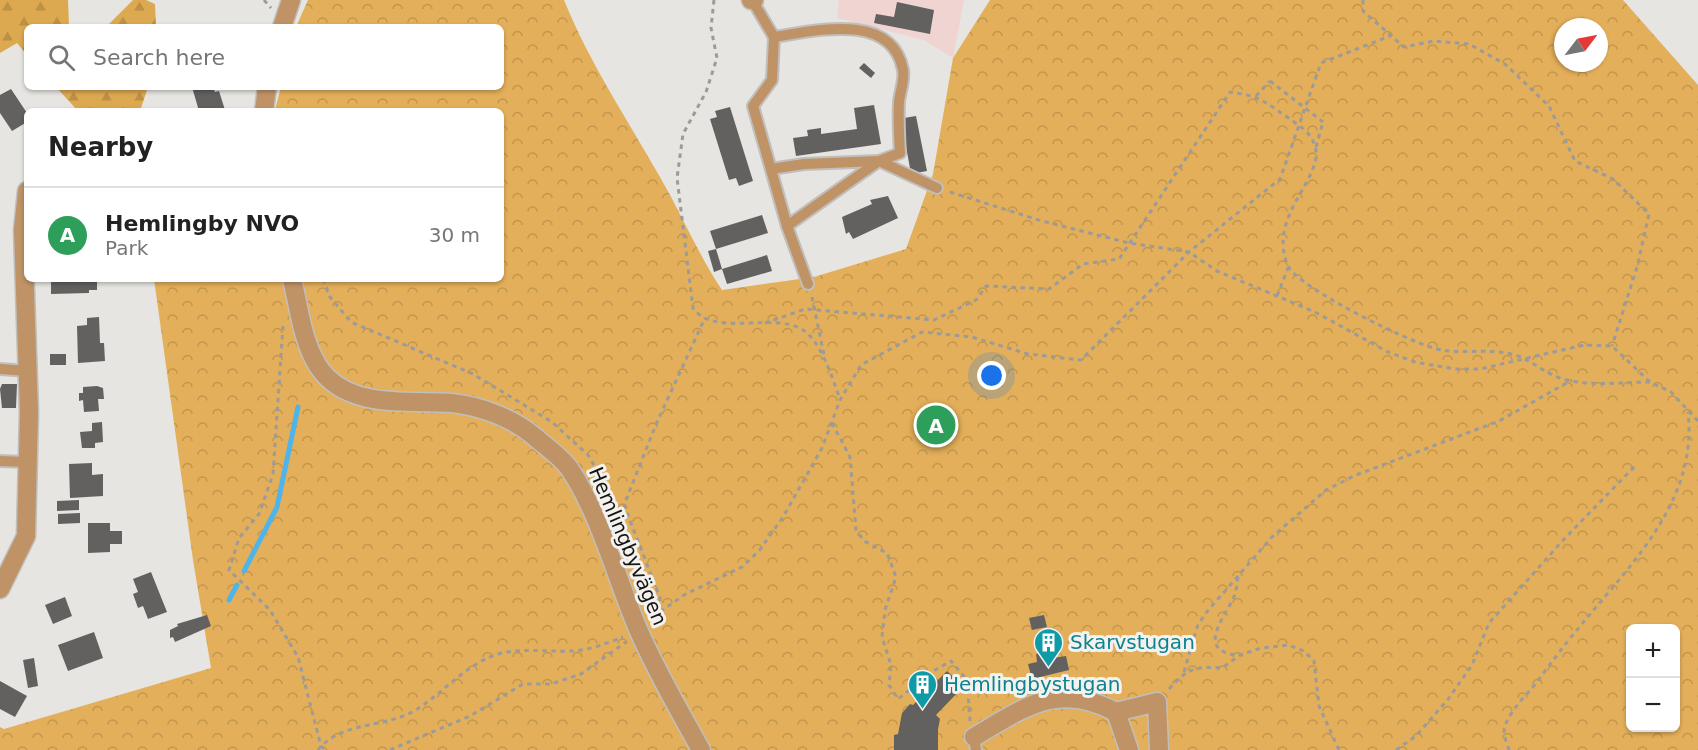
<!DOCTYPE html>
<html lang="en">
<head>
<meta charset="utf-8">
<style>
  :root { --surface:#fff; --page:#f6f6f6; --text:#222; --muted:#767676; --line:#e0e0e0; --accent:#b45309 }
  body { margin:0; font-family:"DejaVu Sans",sans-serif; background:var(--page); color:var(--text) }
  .controls { position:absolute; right:18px; bottom:18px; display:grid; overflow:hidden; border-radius:9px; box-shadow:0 2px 4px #0004 }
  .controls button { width:54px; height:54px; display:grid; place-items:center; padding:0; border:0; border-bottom:2px solid var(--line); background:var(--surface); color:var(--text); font:30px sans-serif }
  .compass { position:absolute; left:1554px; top:18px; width:54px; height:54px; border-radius:50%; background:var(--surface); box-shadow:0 2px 4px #0004; rotate:58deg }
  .you { position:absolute; left:992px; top:376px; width:21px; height:21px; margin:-15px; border:4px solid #fff; border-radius:50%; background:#1a73e8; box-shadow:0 0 0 9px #1a73e833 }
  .badge { display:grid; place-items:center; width:39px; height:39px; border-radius:50%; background:var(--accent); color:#fff; font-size:20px; font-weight:700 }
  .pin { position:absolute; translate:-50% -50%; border:3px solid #fff; box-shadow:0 2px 6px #0006 }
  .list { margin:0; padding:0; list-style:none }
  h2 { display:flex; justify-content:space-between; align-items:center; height:78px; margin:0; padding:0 24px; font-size:26px }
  h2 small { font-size:20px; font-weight:400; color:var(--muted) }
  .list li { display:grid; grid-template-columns:39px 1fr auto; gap:18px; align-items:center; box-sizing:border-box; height:96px; padding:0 24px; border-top:2px solid var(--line) }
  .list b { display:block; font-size:22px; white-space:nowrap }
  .list p { margin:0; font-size:20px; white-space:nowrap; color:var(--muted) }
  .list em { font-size:20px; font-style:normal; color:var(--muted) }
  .icon { flex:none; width:33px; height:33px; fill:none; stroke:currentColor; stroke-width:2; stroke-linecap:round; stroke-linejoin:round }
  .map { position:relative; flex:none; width:1698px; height:750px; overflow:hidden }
  .search { position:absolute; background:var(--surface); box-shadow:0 2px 4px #0004; left:24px; top:24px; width:480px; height:66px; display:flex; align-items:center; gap:15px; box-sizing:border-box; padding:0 21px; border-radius:9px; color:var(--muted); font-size:22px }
  .panel { position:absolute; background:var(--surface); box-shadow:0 2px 4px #0004; left:24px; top:108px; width:480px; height:174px; border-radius:9px }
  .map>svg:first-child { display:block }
  .education { fill:#efd4d1 }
  .forest { fill:url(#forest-firs) }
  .park { fill:url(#park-crowns); fill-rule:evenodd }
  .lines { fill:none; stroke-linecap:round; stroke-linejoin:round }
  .stream { stroke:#4eb4e9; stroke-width:5 }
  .building { fill:#62615f }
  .lane-casing { stroke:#c0bfbd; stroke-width:14 }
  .street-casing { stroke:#c0bfbd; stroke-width:21 }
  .path { stroke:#9c9b99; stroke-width:3; stroke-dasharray:4.5 4.5; stroke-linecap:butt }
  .lane { stroke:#c09366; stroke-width:10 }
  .street { stroke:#c09366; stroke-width:18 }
  .path-bridge { stroke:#9c9b99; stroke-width:3; stroke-dasharray:4.5 4.5; stroke-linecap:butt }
  .labels { text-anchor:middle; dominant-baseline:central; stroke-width:6; stroke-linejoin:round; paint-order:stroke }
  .street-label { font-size:20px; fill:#141413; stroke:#f4f2ef }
  .culture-label { font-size:20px; fill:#0d838f; stroke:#f4f2ef; text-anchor:start }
</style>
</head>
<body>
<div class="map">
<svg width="1698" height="750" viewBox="0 0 1698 750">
  <defs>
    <pattern id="forest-firs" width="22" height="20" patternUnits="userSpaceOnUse" patternTransform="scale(1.5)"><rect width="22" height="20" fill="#dca850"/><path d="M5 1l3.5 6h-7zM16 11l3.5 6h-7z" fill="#bc9045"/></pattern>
    <pattern id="park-crowns" width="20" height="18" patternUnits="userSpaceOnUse" patternTransform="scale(1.5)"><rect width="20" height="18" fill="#e3af5a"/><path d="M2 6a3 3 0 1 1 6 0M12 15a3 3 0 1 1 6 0" fill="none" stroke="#c2964d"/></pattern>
  </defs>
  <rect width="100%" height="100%" fill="#e6e5e2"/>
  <polygon class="education" points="839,0 964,0 953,58 924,40 837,18"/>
  <g class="forest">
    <polygon points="0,0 68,0 69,27 27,27 27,55 17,43 0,53"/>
    <polygon points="133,0 146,0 155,4 156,27 106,27"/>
    <polygon points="56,87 148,87 140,111 78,111"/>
  </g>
  <path class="park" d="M308 0H564C589 62 627 119 660 177 682 215 698 254 722 290L814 277 906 249 933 174 953 58 990 0H1623L1698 85V750H0V727L4 729 211 668 193 560 154 279H501V111H271L275 110 281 87H501V27H296ZM1563 27H1599V63H1563ZM1630 628H1676V728H1630Z"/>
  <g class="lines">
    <g class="stream">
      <polyline points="244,571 277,507 298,407"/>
      <polyline points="229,600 237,585"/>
    </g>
  </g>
  <g class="building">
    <polygon points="897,2 934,10 930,34 874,23 876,14 894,17"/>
    <polygon points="864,63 875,73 871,78 859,68"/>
    <polygon points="192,87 213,87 215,92 219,91 225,110 199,111"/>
    <polygon points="11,89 27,113 27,122 12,131 0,113 0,95"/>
    <polygon points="874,105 881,144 796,156 793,138 808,136 807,130 821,128 821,134 857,129 854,108"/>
    <polygon points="730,107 753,181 739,186 736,178 729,180 710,119 717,117 715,111"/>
    <polygon points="916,116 927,171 911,174 902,124 905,124 904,118"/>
    <polygon points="888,196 898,218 853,239 849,232 846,234 842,217 872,204 870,200"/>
    <polygon points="762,215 768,233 716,249 710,231"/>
    <polygon points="716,249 722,269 714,272 708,251"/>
    <polygon points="767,255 772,271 727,284 722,269"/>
    <polygon points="97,279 97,290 89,290 89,293 51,294 51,281"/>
    <polygon points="99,317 100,343 104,343 105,361 78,363 77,326 87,325 87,318"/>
    <rect x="50" y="354" width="16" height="11"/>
    <polygon points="2,384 17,384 16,408 2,408 0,389"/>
    <polygon points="97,386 103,388 104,399 98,399 99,411 84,412 83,400 79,401 79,393 83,393 83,387"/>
    <polygon points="102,422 103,442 95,443 95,448 82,448 80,432 92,431 92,423"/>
    <polygon points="92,463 92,475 103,474 103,496 70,498 69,464"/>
    <polygon points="79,500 79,510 57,511 57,501"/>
    <polygon points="80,513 80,523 58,524 58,514"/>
    <polygon points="88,523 110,523 110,531 122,531 122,544 110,544 110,552 88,553"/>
    <polygon points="151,572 167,612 148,619 143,606 138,608 133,594 138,592 133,579"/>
    <polygon points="65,597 72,616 53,624 45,605"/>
    <polygon points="207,615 211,626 175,642 173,637 170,638 170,630 178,626 177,624"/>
    <polygon points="1044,615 1047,627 1032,630 1029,618"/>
    <polygon points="94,632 103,658 68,671 58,645"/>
    <polygon points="1051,651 1053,658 1066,656 1069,670 1032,679 1028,664 1037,662 1036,654"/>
    <polygon points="34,658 38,686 28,688 23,660"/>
    <polygon points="947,671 964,686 936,715 940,719 938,729 938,750 894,750 894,735 898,734 902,713 910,704 913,705"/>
    <polygon points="0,681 27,696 15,717 0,709"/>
  </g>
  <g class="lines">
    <defs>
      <g id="lane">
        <path d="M752 0 774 37C814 31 892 11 903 70 905 79 900 92 899 102 898 119 899 136 900 153L879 161 787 226 753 106 772 80 774 37"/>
        <polyline points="771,169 804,164 879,161 937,188"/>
        <polyline points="787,226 808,284"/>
        <polyline points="0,369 28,371"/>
        <polyline points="0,461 28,462"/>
        <polyline points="974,737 976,750"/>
      </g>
      <g id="street">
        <polyline points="751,0 754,0"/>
        <polyline points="282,27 291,0"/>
        <polyline points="264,111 267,87"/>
        <path d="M292 279C299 307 302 341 318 366 346 410 408 400 452 403 480 406 513 418 535 437 546 447 563 458 571 471 600 515 617 580 638 629 656 671 679 710 701 750"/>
        <polyline points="0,589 26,536 29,412 23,230 27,191"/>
        <path d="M974 737C1025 707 1058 681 1116 712"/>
        <polyline points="1129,750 1116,712 1157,702 1159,750"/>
      </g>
    </defs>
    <use href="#lane" class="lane-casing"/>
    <use href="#street" class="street-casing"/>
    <g class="path">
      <polyline points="264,0 271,8"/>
      <path d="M714 0 711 28 717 58 706 92 683 134 677 178 693 308C714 338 774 311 803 330 821 341 833 380 840 399"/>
      <polyline points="1363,0 1363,11 1404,47 1434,41 1469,44 1505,64 1549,106 1575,161 1613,179 1649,214 1637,267 1612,346"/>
      <polyline points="1256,96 1270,81"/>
      <polyline points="1316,147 1323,122"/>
      <polyline points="950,192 1042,221 1129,243 1189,252 1217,271 1315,312 1388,352 1415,362 1455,369 1480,369 1584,345 1612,346 1650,382 1671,392 1698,421"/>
      <polyline points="323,279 330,297 351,322 473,374 552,422 588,455 611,494 625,539"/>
      <polyline points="1277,296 1288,268"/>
      <polyline points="812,297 824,355"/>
      <path d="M765 323 805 309 934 320 976 300 986 286 1049 289 1083 264 1119 259 1230 92C1259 96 1264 101 1287 117 1298 125 1311 132 1315 146 1325 178 1266 216 1288 266 1297 287 1417 347 1442 350 1465 354 1492 348 1515 355 1530 360 1541 370 1555 376 1582 388 1621 382 1650 382"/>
      <polyline points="283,326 273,474 259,514 239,538 229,570 270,610 298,657 321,746 326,750"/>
      <polyline points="832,423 850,457 856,530 864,541 887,553 896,577 885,610 882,637 891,665 889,685 898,699 935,670 951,661 967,680 970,721"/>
      <path d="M1238 577C1237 585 1236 594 1232 601 1222 620 1197 652 1238 655"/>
      <polyline points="660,610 660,598 624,505 657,422 705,318"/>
      <polyline points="653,617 684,595 742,567 759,551 783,517 822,448 840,400 861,365 922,332 972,337 1028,354 1081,360 1189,252 1280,179 1321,63 1390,36"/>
      <polyline points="1184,672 1197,627 1205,614 1272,537 1326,490 1356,475 1499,421 1572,380"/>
      <path d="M1169 689C1187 669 1194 666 1222 668L1240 655 1261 648 1288 645 1304 651 1314 661 1319 706 1339 750"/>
      <path d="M318 750C341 721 385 728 414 711 443 694 468 661 502 653 524 648 548 652 570 651 588 651 607 643 623 637"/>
      <polyline points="390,750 470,716 523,684 551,684 581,674 626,642"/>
      <polyline points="1396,750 1416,736 1449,698 1472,665 1489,623 1566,537 1635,466"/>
      <path d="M1509 750C1508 745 1504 738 1504 732 1505 715 1526 696 1536 683 1551 663 1565 644 1581 625 1632 563 1698 500 1688 412"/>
    </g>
    <use href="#lane" class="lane"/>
    <use href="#street" class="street"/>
    <polyline class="path-bridge" points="1270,81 1323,122"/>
  </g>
  <defs>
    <symbol id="building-pin" viewBox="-11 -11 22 30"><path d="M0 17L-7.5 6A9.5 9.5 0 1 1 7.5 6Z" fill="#0f9aa8" stroke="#f4f2ef"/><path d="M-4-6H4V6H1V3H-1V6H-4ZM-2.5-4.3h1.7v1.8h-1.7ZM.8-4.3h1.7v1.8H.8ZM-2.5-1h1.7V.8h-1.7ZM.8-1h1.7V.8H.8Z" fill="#fff"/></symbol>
  </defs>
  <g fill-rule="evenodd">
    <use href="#building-pin" x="1032" y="626" width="33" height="45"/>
    <use href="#building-pin" x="906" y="668" width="33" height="45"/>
  </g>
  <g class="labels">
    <g class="street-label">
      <text transform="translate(628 546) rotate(67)">Hemlingbyvägen</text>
    </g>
    <g class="culture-label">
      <text x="1070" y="642">Skarvstugan</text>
      <text x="944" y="684">Hemlingbystugan</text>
    </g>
  </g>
</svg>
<div class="controls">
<button>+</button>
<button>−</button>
</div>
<svg class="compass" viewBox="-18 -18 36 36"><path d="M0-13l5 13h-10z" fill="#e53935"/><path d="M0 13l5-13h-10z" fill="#767676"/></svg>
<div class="you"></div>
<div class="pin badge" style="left:936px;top:425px;background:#2e9e5b">A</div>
<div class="search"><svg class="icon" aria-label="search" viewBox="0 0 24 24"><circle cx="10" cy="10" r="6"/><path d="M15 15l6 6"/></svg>Search here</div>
<section class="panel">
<h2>Nearby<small></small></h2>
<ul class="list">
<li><span class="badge" style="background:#2e9e5b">A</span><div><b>Hemlingby NVO</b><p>Park</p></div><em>30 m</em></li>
</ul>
</section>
</div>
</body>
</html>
